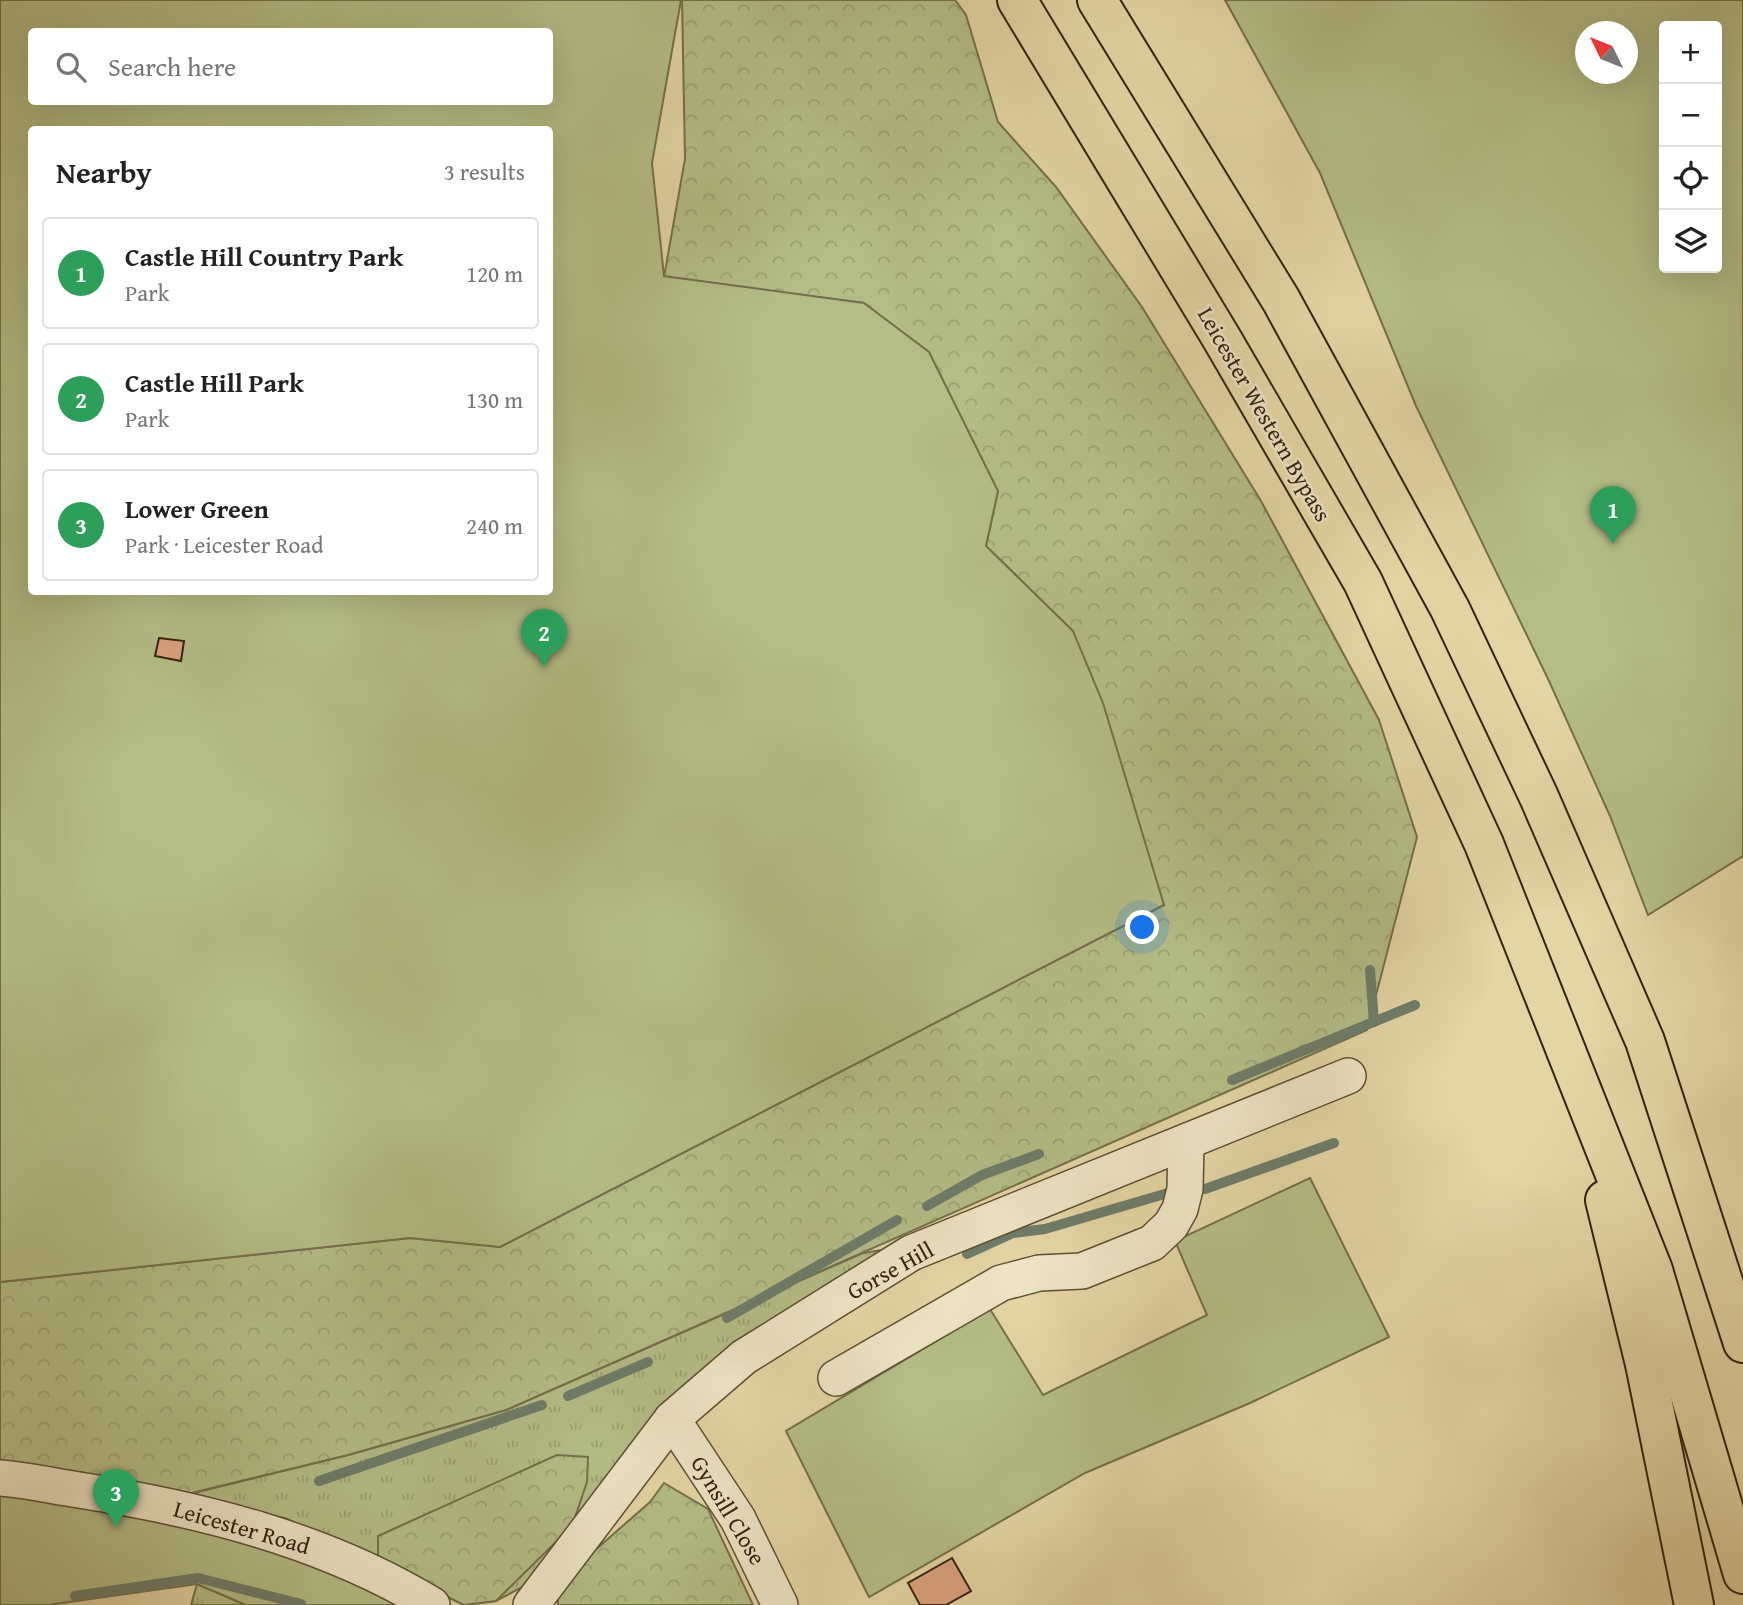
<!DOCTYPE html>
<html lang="en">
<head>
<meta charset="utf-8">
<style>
  :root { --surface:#fff; --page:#f2f2f2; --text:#222; --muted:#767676; --line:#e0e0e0; --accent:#0f766e }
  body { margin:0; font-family:"Gentium Book Plus",serif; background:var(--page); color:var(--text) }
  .controls { position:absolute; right:21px; top:21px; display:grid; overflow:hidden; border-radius:7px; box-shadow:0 7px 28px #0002 }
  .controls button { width:63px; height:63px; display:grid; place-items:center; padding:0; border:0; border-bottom:2px solid var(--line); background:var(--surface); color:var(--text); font:35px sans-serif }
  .compass { position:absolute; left:1575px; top:21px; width:63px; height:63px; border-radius:50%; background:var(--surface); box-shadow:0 7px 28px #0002; rotate:313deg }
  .you { position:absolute; left:1143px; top:928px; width:24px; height:24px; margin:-18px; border:5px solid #fff; border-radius:50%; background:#1a73e8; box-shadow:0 0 0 10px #1a73e833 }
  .badge { display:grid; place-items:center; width:46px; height:46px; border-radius:50%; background:var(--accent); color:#fff; font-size:23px; font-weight:700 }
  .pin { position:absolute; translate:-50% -58px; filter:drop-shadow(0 2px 4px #0008) }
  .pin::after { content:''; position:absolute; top:37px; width:24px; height:21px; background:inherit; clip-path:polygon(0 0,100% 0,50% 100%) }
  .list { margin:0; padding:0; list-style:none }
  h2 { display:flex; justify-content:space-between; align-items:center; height:91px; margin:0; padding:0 28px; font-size:30px }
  h2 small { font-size:23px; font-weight:400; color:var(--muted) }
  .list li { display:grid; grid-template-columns:46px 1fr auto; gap:21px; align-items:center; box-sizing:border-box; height:112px; margin:0 14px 14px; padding:0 14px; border:2px solid var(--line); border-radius:7px }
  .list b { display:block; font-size:26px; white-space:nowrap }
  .list p { margin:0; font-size:23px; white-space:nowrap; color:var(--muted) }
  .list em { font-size:23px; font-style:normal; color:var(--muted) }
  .icon { flex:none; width:38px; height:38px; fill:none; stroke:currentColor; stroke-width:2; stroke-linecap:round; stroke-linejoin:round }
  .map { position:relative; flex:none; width:1743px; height:1605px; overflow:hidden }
  .search { position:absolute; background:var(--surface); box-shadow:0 7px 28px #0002; left:28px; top:28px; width:525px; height:77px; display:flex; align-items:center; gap:18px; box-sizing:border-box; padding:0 24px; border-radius:7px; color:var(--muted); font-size:26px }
  .panel { position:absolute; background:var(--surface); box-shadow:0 7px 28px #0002; left:28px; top:126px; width:525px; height:469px; border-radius:7px }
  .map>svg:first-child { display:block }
  .grass { fill:url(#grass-tufts); stroke:#74704a; stroke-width:2 }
  .forest { fill:url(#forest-crowns); stroke:#74704a; stroke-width:2 }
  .park { fill:#b4bd86; stroke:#74704a; stroke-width:2; fill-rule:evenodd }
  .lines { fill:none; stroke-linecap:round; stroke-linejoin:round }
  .stream { stroke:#6e7c6a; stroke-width:10 }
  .building { fill:#dca27f; stroke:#33220e; stroke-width:2 }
  .minor-casing { stroke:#5f4f34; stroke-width:38 }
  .highway-casing { stroke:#33220e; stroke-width:42 }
  .minor { stroke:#ede4c4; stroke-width:35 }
  .highway { stroke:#e4d5a4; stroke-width:38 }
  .labels { text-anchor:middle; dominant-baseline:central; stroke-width:5; stroke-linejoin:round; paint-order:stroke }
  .street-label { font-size:23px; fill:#33220e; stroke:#ede4c4 }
</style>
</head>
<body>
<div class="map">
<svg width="1743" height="1605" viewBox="0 0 1743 1605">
  <defs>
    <pattern id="grass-tufts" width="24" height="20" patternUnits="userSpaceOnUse" patternTransform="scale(1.75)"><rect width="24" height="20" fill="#b4bd86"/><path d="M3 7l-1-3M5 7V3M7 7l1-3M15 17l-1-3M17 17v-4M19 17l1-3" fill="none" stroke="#9ba272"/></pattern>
    <pattern id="forest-crowns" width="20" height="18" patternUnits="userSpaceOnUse" patternTransform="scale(1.75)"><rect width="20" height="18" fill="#b4bd86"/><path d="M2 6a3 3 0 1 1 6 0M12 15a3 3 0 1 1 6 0" fill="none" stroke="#9ba272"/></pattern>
  </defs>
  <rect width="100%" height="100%" fill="#e4d5a4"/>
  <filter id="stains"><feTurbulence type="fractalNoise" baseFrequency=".00286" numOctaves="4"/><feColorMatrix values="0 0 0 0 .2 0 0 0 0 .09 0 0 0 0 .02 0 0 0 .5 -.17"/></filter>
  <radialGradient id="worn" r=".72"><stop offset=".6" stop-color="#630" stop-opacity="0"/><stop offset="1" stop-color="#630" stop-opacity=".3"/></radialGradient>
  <g class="grass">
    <polygon points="906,1246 736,1353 530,1583 496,1601 464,1605 285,1518 177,1497 348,1455 506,1410 863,1253"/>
    <polygon points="197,1584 246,1605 191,1605"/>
  </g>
  <g class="forest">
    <polygon points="682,0 955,0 966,15 998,122 1056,187 1142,307 1261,501 1379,720 1417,837 1367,1030 506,1410 348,1455 155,1502 0,1469 0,1282 410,1238 500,1247 1164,905 1073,631 986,546 998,491 863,303 664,277 685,159"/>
    <polygon points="557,1455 588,1457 587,1482 572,1526 496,1601 464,1605 378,1563 378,1536"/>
    <polygon points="664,1483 708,1509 753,1605 558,1605 558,1591 585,1559 650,1502"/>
  </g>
  <g class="park">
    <path d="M0 0H681L652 163 664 276 864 303 929 352 998 491 986 546 1073 631 1103 703 1164 905 500 1247 410 1238 0 1282ZM32 32H550V102H32ZM32 130H550V592H32Z"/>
    <path d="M1225 0H1743V856L1648 915 1610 816 1549 681 1416 406 1320 173ZM1664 26H1717V268H1664ZM1586 32H1628V74H1586Z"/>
    <polygon points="1310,1178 1389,1337 1250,1403 1085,1473 869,1597 786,1431 990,1309 1043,1395 1207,1315 1175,1241"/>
    <polygon points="0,1483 133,1499 423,1605 246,1605 197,1584 48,1605 0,1605"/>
  </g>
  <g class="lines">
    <g class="stream">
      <polyline points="1370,970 1374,1022"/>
      <polyline points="1232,1080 1415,1005"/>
      <polyline points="1205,1189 1334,1143"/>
      <polyline points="927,1206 982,1175 1039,1154"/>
      <polyline points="967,1254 1013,1233 1045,1229 1168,1193"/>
      <polyline points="727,1318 897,1220"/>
      <polyline points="568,1396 648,1362"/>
      <polyline points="319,1481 542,1405"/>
      <polyline points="75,1596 198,1578 301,1604"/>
    </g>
  </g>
  <g class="building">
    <polygon points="159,638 184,641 181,661 155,656"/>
    <polygon points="952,1558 971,1591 946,1605 920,1605 908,1583"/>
  </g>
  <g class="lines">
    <defs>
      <g id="minor">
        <polyline points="836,1378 1001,1283 1039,1273 1082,1271 1152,1243 1171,1225 1180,1209 1185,1189 1186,1142"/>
        <polyline points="672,1419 738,1519 780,1605"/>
        <path d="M0 1478C26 1480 53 1486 79 1490 201 1509 325 1540 432 1605"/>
        <polyline points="531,1605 672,1419 744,1357 911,1253 1348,1076"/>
      </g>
      <g id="highway">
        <polyline points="1017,0 1222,339 1363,582 1484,844 1653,1270 1743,1574"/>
        <polyline points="1097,0 1281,300 1450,609 1539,797 1645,1041 1743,1343"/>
        <polyline points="1605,1200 1645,1364 1694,1605"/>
      </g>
    </defs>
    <use href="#minor" class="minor-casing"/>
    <use href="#highway" class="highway-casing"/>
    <use href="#minor" class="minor"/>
    <use href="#highway" class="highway"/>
  </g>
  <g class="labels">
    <g class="street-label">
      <text transform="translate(1265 414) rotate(60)">Leicester Western Bypass</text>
      <text transform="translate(890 1270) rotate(-29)">Gorse Hill</text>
      <text transform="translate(729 1510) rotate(59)">Gynsill Close</text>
      <text transform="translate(242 1527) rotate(16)">Leicester Road</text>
    </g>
  </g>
  <rect width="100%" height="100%" filter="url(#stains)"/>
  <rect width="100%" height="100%" fill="url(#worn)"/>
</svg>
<div class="controls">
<button>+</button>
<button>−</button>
<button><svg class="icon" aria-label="locate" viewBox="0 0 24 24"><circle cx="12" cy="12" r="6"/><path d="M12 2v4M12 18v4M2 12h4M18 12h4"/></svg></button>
<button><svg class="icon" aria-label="layers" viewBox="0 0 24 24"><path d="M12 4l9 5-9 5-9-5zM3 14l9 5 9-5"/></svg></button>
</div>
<svg class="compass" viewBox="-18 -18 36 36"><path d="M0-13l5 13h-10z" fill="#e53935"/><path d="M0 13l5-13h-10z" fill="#767676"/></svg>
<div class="you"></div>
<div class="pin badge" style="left:1613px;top:544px;background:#2e9e5b">1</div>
<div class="pin badge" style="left:544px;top:667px;background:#2e9e5b">2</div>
<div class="pin badge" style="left:116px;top:1527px;background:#2e9e5b">3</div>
<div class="search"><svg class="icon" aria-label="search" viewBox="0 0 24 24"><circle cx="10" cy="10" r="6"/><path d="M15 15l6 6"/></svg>Search here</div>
<section class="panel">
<h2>Nearby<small>3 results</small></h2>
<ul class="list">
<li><span class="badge" style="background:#2e9e5b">1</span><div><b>Castle Hill Country Park</b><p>Park</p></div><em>120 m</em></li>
<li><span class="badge" style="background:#2e9e5b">2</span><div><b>Castle Hill Park</b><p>Park</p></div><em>130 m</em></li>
<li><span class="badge" style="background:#2e9e5b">3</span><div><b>Lower Green</b><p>Park · Leicester Road</p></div><em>240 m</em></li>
</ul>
</section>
</div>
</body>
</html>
